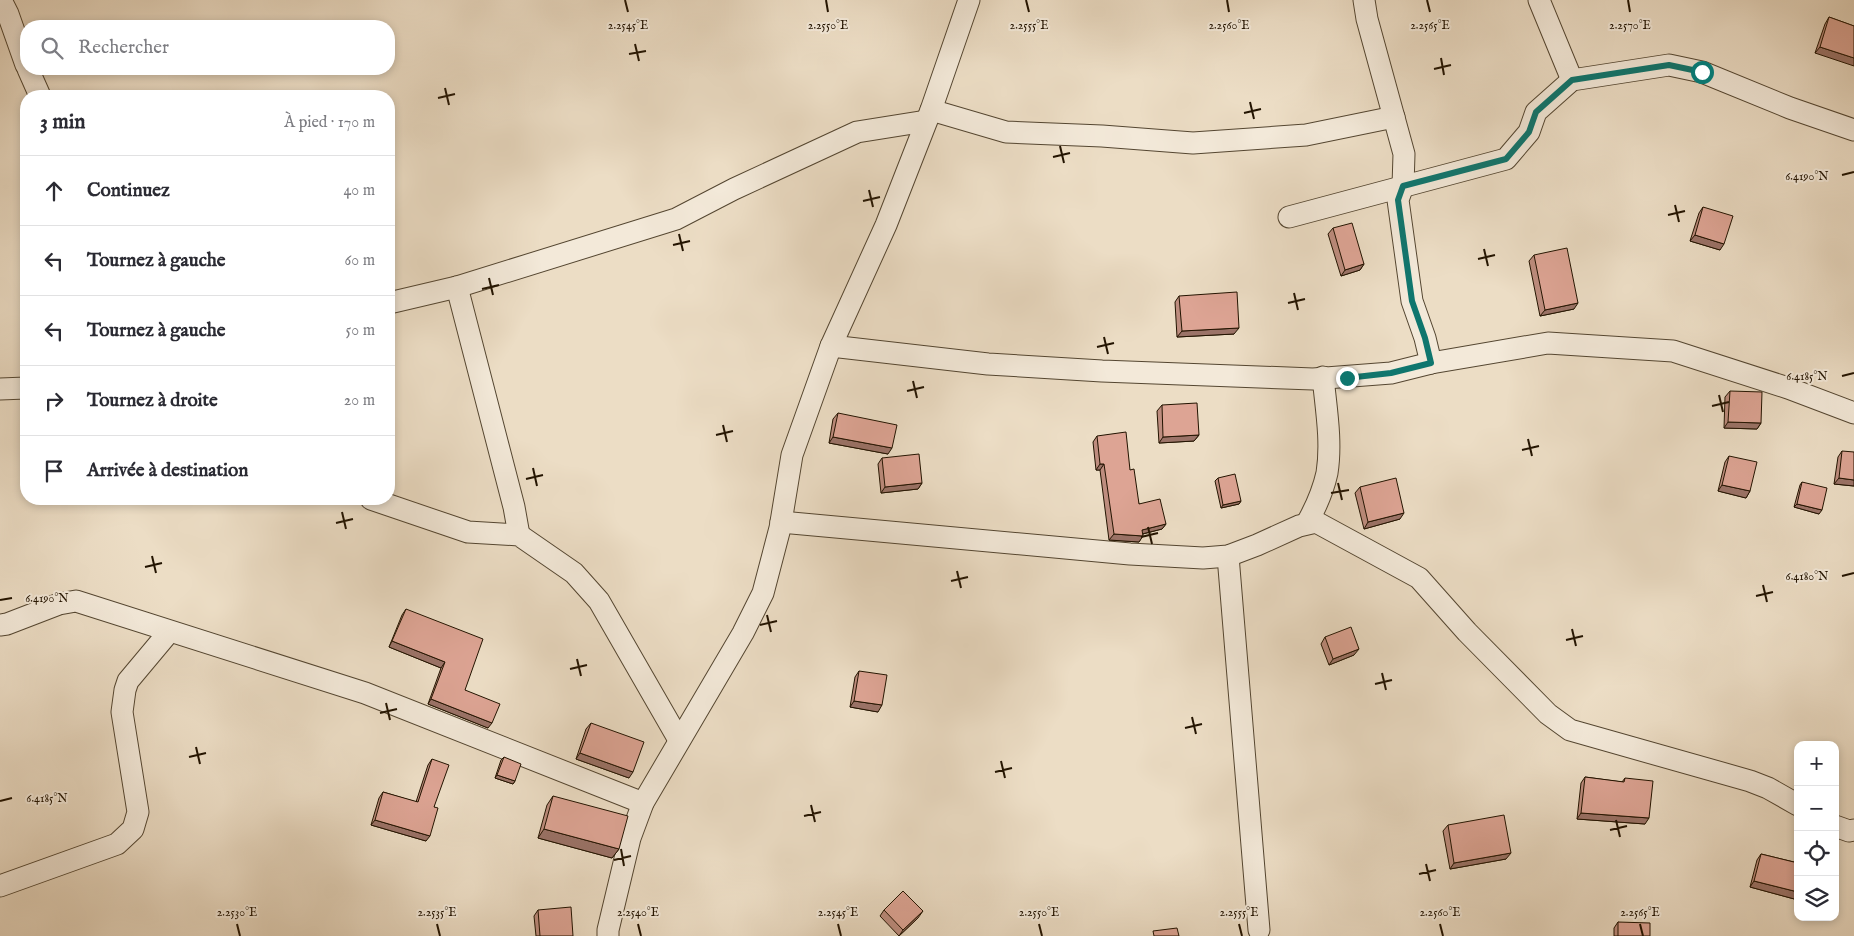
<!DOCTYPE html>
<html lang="fr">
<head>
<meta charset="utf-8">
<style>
  :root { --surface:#fff; --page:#f7f7f7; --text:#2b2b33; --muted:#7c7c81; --line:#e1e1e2 }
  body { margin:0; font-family:"IM FELL English",serif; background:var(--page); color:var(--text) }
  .controls { position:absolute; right:15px; bottom:15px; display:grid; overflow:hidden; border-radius:10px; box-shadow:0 2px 8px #0003 }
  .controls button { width:45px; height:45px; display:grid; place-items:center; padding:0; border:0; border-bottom:1px solid var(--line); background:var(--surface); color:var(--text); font:25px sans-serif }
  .stop { position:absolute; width:15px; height:15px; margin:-11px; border:4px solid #0f766e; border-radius:50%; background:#fff }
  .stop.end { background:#0f766e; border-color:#fff; box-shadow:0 1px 5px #0008 }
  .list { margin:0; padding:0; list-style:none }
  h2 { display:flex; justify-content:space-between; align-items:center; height:65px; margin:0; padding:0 20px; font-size:21px }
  h2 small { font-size:16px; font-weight:400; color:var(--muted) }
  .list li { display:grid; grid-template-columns:32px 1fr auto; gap:15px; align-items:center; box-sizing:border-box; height:70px; padding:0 20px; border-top:1px solid var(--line) }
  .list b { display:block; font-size:19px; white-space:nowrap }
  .list em { font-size:16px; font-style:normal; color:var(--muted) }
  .icon { flex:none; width:28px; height:28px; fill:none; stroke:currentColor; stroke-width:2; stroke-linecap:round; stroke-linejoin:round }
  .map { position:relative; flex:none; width:1854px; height:936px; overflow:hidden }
  .search { position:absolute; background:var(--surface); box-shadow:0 2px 8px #0003; left:20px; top:20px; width:375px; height:55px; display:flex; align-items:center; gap:12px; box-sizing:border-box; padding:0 18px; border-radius:20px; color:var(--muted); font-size:19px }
  .panel { position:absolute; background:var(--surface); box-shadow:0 2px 8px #0003; left:20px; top:90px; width:375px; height:415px; border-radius:20px }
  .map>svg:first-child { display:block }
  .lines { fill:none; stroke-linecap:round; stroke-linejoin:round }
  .minor-casing { stroke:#544631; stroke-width:23 }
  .minor { stroke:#f3e9d9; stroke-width:21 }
  .wall { fill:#be8d7f; stroke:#221300 }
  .shaded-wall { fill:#9b7368; stroke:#221300 }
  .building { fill:#dda494; stroke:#221300 }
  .route { stroke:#0f766e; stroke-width:6 }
  .ticks { fill:none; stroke:#221300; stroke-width:2 }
  .ticks-label { font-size:12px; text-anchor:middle; fill:#221300; stroke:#f3e9d9; stroke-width:4; stroke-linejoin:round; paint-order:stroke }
</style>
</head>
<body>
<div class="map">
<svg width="1854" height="936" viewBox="0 0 1854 936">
  <rect width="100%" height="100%" fill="#ecddc5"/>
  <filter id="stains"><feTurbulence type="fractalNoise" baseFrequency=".004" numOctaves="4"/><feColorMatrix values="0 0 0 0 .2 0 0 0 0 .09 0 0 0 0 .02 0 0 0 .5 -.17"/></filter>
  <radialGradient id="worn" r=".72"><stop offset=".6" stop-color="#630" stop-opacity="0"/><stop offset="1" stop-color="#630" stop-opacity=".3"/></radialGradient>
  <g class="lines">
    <defs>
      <g id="minor">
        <polyline points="1,0 8,14 26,65"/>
        <polyline points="1364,0 1367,19 1404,154 1403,186 1398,200 1412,301 1425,338 1431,363"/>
        <polyline points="1539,0 1572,80"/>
        <polyline points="28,69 40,96"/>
        <polyline points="931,110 1006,132 1102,136 1193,143 1306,135 1394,117"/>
        <polyline points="1289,217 1506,159 1529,132 1536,112 1572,80 1669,65 1702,72 1790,108 1854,130"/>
        <polyline points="457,287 514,507 519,535"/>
        <polyline points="389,303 457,287 676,219 734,189 857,132 926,121"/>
        <polyline points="831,346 988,364 1102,371 1313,379 1391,373 1431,363 1548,343 1673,351 1788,388 1854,413"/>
        <polyline points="0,389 26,388"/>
        <polyline points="371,499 468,532 519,535 574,573 599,601 679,740"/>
        <polyline points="781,522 1130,554 1203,558 1228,556 1257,545 1299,526 1316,522 1419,578 1467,632 1548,714 1570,730 1750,781 1768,788 1798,805"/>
        <path d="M1307 523C1316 507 1323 491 1327 473 1332 442 1326 408 1323 377"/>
        <polyline points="1228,556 1259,930"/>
        <polyline points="0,625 7,624 59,604 76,601 365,693 643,803"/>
        <polyline points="1835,826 1849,831 1854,830"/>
        <polyline points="0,886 117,844 133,829 138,812 122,712 125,690 128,681 169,632"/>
        <polyline points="608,936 608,930 630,838 643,803 743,633 763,593 780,528 792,455 831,346 886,225 931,110 969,0"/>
      </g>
    </defs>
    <use href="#minor" class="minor-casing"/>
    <use href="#minor" class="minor"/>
  </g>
  <g class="wall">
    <polygon points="1829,17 1854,26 1815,53 1825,24"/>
    <polygon points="1703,207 1720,250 1690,241 1699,213"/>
    <polygon points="1333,228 1364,264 1360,270 1341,276 1328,234"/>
    <polygon points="1534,255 1574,309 1540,316 1529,261"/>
    <polygon points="1179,296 1234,334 1177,337 1175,302"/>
    <polygon points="1730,391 1761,423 1757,429 1724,428 1725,397"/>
    <polygon points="1162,405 1199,435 1194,441 1159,443 1157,411"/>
    <polygon points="838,413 888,454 829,443 833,419"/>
    <polygon points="1097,436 1130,470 1139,504 1166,524 1162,529 1143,534 1139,542 1109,540 1100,470 1096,470 1093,442"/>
    <polygon points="1842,451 1854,486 1834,484 1838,457"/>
    <polygon points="1729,456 1750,491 1746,498 1718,491 1725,462"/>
    <polygon points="882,458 922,483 918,489 881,493 878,464"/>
    <polygon points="1218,478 1241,501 1239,504 1221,508 1215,481"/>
    <polygon points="1802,482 1819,514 1794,507 1800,485"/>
    <polygon points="1360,487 1400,519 1364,529 1355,493"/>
    <polygon points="406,609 465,690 488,728 428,704 441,668 389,647 402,615"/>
    <polygon points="1325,637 1354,655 1329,665 1321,644"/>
    <polygon points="859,671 878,712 850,707 855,677"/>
    <polygon points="591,723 629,778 576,759 586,729"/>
    <polygon points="504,757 515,781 513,784 495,778 501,760"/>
    <polygon points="432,759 434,807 426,841 371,825 379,798 383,792 416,802 428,765"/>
    <polygon points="1585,777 1622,782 1625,778 1645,824 1577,819 1581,783"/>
    <polygon points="553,796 619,849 612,858 538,838 547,805"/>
    <polygon points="1448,825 1506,859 1450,869 1443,831"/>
    <polygon points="1761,854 1798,863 1798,900 1750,887 1757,860"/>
    <polygon points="538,910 573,936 536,936 534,916"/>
    <polygon points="884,910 918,918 899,936 880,916"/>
    <polygon points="1618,922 1650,936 1614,936 1614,928"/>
  </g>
  <g class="shaded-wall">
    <polygon points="1820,47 1854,58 1854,66 1815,53"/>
    <polygon points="1695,235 1724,244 1720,250 1690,241"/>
    <polygon points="1364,264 1360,270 1341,276 1345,270"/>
    <polygon points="1578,303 1574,309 1540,316 1545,310"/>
    <polygon points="1239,328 1234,334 1177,337 1182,331"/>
    <polygon points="1728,422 1761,423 1757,429 1724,428"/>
    <polygon points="1199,435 1194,441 1159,443 1163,437"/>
    <polygon points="833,437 892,448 888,454 829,443"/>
    <polygon points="1100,464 1104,464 1100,470 1096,470"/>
    <polygon points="1839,478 1854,480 1854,486 1834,484"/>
    <polygon points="922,483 918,489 881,493 885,487"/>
    <polygon points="1722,485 1750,491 1746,498 1718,491"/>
    <polygon points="1241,501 1239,504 1221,508 1223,505"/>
    <polygon points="1797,504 1822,510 1819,514 1794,507"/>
    <polygon points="1404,513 1400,519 1364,529 1368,522"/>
    <polygon points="1166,524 1162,529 1138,535 1142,530"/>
    <polygon points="1114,534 1143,536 1139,542 1109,540"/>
    <polygon points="392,641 445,662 441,668 389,647"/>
    <polygon points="1359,649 1354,655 1329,665 1333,659"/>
    <polygon points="431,699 492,723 488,728 428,704"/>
    <polygon points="854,701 882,705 878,712 850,707"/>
    <polygon points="580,753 633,772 629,778 576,759"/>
    <polygon points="497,775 515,781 513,784 495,778"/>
    <polygon points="1581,813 1649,818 1645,824 1577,819"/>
    <polygon points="375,820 430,836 426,841 371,825"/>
    <polygon points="544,829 619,849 612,858 538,838"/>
    <polygon points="1511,853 1506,859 1450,869 1454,863"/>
    <polygon points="1754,881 1798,892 1798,900 1750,887"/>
    <polygon points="923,911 918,918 899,936 903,930"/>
  </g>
  <g class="building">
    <polygon points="1829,17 1854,26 1854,58 1820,47"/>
    <polygon points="1703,207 1733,216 1724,244 1695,235"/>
    <polygon points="1352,223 1364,264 1345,270 1333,228"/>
    <polygon points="1567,248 1578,303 1545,310 1534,255"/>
    <polygon points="1237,292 1239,328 1182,331 1179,296"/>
    <polygon points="1730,391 1762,392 1761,423 1728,422"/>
    <polygon points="1197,403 1199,435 1163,437 1162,405"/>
    <polygon points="838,413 897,425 892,448 833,437"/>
    <polygon points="1126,432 1130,470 1134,469 1139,504 1160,499 1166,524 1142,530 1143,536 1114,534 1104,464 1100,464 1097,436"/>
    <polygon points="1842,451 1854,452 1854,480 1839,478"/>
    <polygon points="919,454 922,483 885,487 882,458"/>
    <polygon points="1729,456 1757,462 1750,491 1722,485"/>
    <polygon points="1235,474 1241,501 1223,505 1218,478"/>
    <polygon points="1396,478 1404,513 1368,522 1360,487"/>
    <polygon points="1802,482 1827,488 1822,510 1797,504"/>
    <polygon points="406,609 483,639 465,690 500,704 492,723 431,699 445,662 392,641"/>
    <polygon points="1351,627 1359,649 1333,659 1325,637"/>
    <polygon points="859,671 887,675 882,705 854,701"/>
    <polygon points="591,723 644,742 633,772 580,753"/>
    <polygon points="504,757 521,764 515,781 497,775"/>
    <polygon points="432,759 449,765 434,807 438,808 430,836 375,820 383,792 418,802"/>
    <polygon points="1585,777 1624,782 1625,778 1653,781 1649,818 1581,813"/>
    <polygon points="553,796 628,816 619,849 544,829"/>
    <polygon points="1504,815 1511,853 1454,863 1448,825"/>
    <polygon points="1761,854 1798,863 1798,892 1754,881"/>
    <polygon points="903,891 923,911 903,930 884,910"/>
    <polygon points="571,907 573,936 540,936 538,910"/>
    <polygon points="1618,922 1650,923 1650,936 1618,936"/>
    <polygon points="1177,928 1179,936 1154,936 1153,931"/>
  </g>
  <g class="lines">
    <polyline class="route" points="1347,378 1391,373 1431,363 1425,338 1412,301 1398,200 1403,186 1506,159 1529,132 1536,112 1572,80 1669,65 1702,72"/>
  </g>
  <path class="ticks" d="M625 0 628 12M826 0 828 12M1026 0 1029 12M1227 0 1229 12M1427 0 1430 12M1628 0 1630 12M635 44 639 61M629 54 646 51M1441 58 1444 75M1434 69 1451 65M445 88 449 105M438 98 455 94M1250 102 1254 119M1244 113 1261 109M1060 146 1064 163M1053 157 1070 153M1842 175 1854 172M869 190 873 207M863 201 880 197M1675 205 1679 222M1668 215 1685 211M679 234 683 251M673 245 690 241M1484 249 1488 266M1478 259 1495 255M489 278 493 295M482 289 499 285M1294 293 1298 310M1288 303 1305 299M1104 337 1108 354M1097 347 1114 343M1842 376 1854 373M913 381 917 398M907 391 924 387M1719 395 1723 412M1712 406 1729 402M723 425 727 442M716 435 733 431M1528 439 1532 456M1522 450 1539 446M533 468 537 486M526 479 543 475M1338 483 1342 500M1331 493 1349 490M342 512 346 529M336 523 353 519M1148 527 1152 544M1141 537 1158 533M152 556 156 573M145 567 162 563M957 571 961 588M1842 576 1854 573M951 581 968 577M1763 585 1767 602M1756 596 1773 592M0 600 12 598M767 615 771 632M760 625 777 621M1572 629 1576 646M1566 640 1583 636M577 659 581 676M570 669 587 665M1382 673 1386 690M1375 684 1392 680M386 703 390 720M380 713 397 709M1192 717 1196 734M1185 728 1202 724M196 747 200 764M189 757 206 753M1001 761 1005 778M995 772 1012 768M0 801 12 798M811 805 815 822M804 816 821 812M1616 820 1620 837M1610 830 1627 826M621 849 624 866M614 860 631 856M1426 864 1430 881M1419 874 1436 870M237 924 240 936M437 924 440 936M638 924 641 936M838 924 841 936M1039 924 1042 936M1239 924 1242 936M1440 924 1443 936M1640 924 1643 936"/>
  <g class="ticks-label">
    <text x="628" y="29">2.2545°E</text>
    <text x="828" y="29">2.2550°E</text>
    <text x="1029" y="29">2.2555°E</text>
    <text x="1229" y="29">2.2560°E</text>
    <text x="1430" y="29">2.2565°E</text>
    <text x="1630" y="29">2.2570°E</text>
    <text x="1807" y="180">6.4190°N</text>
    <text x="1807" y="380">6.4185°N</text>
    <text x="1807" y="580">6.4180°N</text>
    <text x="47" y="602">6.4190°N</text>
    <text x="47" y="802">6.4185°N</text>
    <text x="237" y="916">2.2530°E</text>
    <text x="437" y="916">2.2535°E</text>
    <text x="638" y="916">2.2540°E</text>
    <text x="838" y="916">2.2545°E</text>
    <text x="1039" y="916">2.2550°E</text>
    <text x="1239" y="916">2.2555°E</text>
    <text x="1440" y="916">2.2560°E</text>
    <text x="1640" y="916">2.2565°E</text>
  </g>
  <rect width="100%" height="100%" filter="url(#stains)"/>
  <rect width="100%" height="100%" fill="url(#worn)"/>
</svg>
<div class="controls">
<button>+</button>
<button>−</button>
<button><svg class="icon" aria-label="locate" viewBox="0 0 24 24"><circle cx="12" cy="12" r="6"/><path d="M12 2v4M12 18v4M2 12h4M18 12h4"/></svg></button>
<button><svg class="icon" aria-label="layers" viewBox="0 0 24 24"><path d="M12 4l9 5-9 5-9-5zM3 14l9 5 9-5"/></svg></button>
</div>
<div class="stop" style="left:1702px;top:72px"></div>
<div class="stop end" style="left:1347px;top:378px"></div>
<div class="search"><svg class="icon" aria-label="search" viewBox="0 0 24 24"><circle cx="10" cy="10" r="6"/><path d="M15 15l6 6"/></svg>Rechercher</div>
<section class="panel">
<h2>3 min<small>À pied · 170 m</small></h2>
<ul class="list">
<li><svg class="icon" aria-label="ahead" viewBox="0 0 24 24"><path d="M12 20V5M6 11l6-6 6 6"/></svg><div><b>Continuez</b></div><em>40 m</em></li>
<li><svg class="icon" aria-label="left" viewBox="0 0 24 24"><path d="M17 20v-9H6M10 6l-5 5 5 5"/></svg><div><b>Tournez à gauche</b></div><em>60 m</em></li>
<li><svg class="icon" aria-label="left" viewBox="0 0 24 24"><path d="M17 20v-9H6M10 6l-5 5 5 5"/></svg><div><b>Tournez à gauche</b></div><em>50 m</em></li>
<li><svg class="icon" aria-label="right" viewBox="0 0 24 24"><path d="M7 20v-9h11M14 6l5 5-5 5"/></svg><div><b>Tournez à droite</b></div><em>20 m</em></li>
<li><svg class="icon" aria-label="arrive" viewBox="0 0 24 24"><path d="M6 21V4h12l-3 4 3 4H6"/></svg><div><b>Arrivée à destination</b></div></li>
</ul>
</section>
</div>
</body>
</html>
